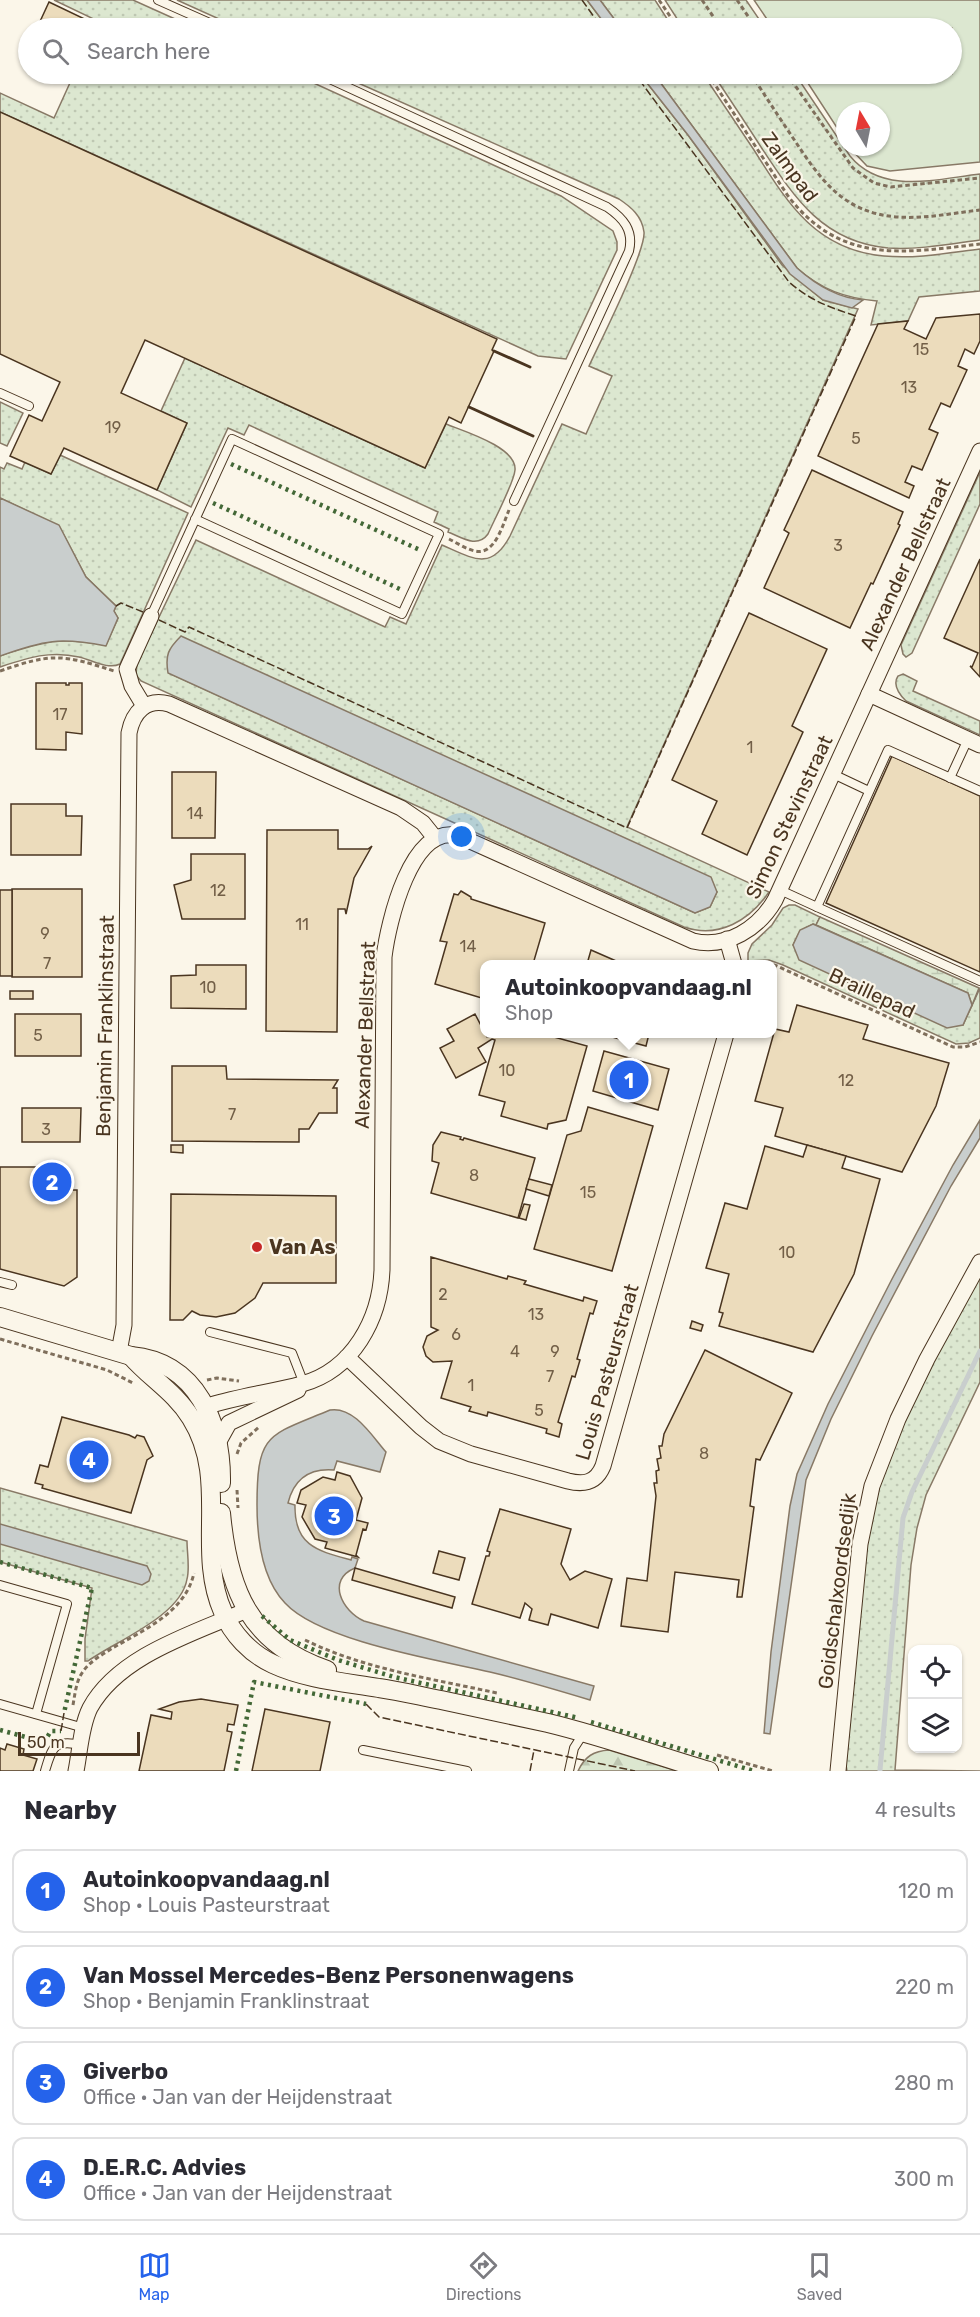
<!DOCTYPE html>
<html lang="en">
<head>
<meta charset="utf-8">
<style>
  :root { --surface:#fff; --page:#f7f7f7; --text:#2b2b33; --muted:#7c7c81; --line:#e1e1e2; --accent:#2563eb }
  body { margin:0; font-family:Rubik,sans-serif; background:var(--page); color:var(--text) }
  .controls { position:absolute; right:18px; bottom:18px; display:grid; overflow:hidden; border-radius:12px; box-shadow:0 2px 4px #0004 }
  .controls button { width:54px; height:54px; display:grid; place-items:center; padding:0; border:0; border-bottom:2px solid var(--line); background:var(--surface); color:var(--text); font:30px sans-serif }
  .compass { position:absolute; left:836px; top:102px; width:54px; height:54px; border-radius:50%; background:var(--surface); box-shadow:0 2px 4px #0004; rotate:350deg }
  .scale { position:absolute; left:18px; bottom:15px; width:122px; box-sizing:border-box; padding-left:6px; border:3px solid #4a3520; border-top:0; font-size:16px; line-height:21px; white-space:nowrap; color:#4a3520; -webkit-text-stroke:4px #fbf6e9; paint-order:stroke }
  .you { position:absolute; left:462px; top:837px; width:21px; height:21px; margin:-15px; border:4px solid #fff; border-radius:50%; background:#1a73e8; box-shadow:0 0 0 9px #1a73e833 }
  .badge { display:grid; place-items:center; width:39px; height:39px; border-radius:50%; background:var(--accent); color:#fff; font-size:20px; font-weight:700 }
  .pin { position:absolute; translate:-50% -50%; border:3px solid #fff; box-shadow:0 2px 6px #0006 }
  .popup { position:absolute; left:480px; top:960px; width:297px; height:78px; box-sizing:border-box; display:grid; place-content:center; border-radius:12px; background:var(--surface); filter:drop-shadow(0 2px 4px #0005); font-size:20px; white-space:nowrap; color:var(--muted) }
  .popup b { font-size:22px; color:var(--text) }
  .popup::after { content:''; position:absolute; left:50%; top:100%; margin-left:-12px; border:12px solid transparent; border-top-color:var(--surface) }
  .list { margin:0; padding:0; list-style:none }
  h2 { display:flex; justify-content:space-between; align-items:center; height:78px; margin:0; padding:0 24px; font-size:26px }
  h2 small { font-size:20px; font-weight:400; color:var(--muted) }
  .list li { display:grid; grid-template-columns:39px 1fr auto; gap:18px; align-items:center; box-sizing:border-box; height:84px; margin:0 12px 12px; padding:0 12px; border:2px solid var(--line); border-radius:12px }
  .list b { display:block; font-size:22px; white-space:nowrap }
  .list p { margin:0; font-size:20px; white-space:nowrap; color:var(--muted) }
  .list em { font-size:20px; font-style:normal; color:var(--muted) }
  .icon { flex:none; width:33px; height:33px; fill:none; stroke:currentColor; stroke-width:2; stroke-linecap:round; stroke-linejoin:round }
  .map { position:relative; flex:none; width:980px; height:1771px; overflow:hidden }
  .search { position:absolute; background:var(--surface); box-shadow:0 2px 4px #0004; left:18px; right:18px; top:18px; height:66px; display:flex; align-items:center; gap:15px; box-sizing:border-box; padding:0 21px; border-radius:33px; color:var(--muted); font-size:22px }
  .sheet { height:462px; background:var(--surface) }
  nav { display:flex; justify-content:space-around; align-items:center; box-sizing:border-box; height:84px; border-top:2px solid var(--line); background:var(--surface); font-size:16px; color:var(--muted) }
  nav a { display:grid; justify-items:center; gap:3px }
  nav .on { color:var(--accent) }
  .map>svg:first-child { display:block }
  .grass { fill:url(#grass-dots); stroke:#887966; stroke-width:1.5; fill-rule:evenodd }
  .forest { fill:url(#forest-firs); stroke:#887966; stroke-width:1.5 }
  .wetland { fill:url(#wetland-marsh); stroke:#887966; stroke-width:1.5 }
  .park { fill:#dce7d0; stroke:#887966; stroke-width:1.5 }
  .water { fill:#c9cecd; stroke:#887966; stroke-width:1.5 }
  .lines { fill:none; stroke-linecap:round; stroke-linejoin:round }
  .stream { stroke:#c9cecd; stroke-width:5 }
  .building { fill:#ecdcbc; stroke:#4a3520; stroke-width:1.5 }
  .service-casing { stroke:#4a3520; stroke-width:10 }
  .minor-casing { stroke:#4a3520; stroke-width:17 }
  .tertiary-casing { stroke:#4a3520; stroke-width:20 }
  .path { stroke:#7f6f5c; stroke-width:3; stroke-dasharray:4.5 3; stroke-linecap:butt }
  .service { stroke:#fbf6e9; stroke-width:8 }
  .minor { stroke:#fbf6e9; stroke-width:15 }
  .tertiary { stroke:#fbf6e9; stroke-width:18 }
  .hedge { stroke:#436837; stroke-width:4.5; stroke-dasharray:3 4.5; stroke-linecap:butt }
  .fence { stroke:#4a3520; stroke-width:1.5; stroke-dasharray:8 3; stroke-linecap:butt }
  .wall { stroke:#4a3520; stroke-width:3 }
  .poi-dot { fill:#c62828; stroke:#fbf6e9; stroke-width:2 }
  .labels { text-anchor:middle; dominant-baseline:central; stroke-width:4.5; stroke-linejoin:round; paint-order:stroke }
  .number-label { font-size:16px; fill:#725f47 }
  .street-label { font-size:20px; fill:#4a3520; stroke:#fbf6e9 }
  .poi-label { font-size:20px; font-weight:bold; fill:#4a3520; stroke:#fbf6e9; text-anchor:start }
</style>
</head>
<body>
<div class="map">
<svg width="980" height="1771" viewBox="0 0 980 1771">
  <defs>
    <pattern id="grass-dots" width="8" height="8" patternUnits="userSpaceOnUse" patternTransform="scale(1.5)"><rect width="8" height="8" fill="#dce7d0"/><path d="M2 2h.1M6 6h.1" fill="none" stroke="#bec7b2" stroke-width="1.8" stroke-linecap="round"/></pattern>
    <pattern id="forest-firs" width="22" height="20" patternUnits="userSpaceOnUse" patternTransform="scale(1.5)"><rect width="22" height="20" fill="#dce7d0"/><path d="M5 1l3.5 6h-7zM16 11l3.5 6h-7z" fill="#bec7b2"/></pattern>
    <pattern id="wetland-marsh" width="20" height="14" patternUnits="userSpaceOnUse" patternTransform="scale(1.5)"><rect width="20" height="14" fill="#dce7d0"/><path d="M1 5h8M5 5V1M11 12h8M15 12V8" fill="none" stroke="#bec7b2"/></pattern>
  </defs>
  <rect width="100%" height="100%" fill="#fbf6e9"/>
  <g class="grass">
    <polygon points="54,0 133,0 195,28 95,28 98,21"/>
    <polygon points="177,0 587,0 608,28 239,28"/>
    <polygon points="600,0 655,0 673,28 621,28"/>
    <polygon points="665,0 746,0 765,28 683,28"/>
    <polygon points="74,74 294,74 561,196 613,231 617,242 617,250 566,359 538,356 0,112 0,93 54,118"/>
    <path d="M338 74H640L688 135 782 265 823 300 858 309 627 827 769 892C750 920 719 939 684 927L141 681 136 675 137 663 196 540 385 627 390 617 406 624 442 545C472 558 491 572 510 536L562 424 586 434 612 376 589 366C600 342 646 251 644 232 642 216 631 207 619 199ZM169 673 717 892 710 907 695 913Z"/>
    <path d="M654 74H703C720 99 737 125 754 150 787 202 815 250 884 256 916 259 948 253 980 249V291L919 297 908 321 871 325 877 301C845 298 822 290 797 268Z"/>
    <path d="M713 74H795L850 156C882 195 936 179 980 174V240C950 244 918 250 888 248 822 242 794 197 761 147 745 122 729 98 713 74Z"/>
    <path d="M185 358 425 468 446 424C463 431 517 447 515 470 514 483 494 520 488 534 477 549 461 537 448 532L449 529 434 522 438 512 249 425 244 435 228 428 191 507 157 490 187 423 161 411Z"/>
    <polygon points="0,402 23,413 7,446 0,443"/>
    <path d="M60 455 188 513 120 664C108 670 92 660 79 657 50 650 27 658 0 667V656C45 641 60 637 106 645L118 618 114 611 116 606 86 577 59 526 0 498V467L4 469 7 463 22 469 25 462 51 474Z"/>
    <polygon points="980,472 980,504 912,653 906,657 903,654 901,645"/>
    <path d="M903 674 917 681 913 691 980 721V735L906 701C899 694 892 685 898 676Z"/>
    <polygon points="789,905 795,905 820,917 816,925 813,924 800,931 793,945 963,1025 980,988 980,1038 969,1043 956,1044 783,965 769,960 748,961 748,953 752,944 772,925 783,908"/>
    <path d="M980 1275V1382L926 1495 917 1528 911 1565 895 1770 980 1771H847L846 1765 866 1548C870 1521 875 1494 884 1468 908 1401 946 1338 980 1275Z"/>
    <path d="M0 1488 187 1541C187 1553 190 1568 187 1579 181 1616 116 1641 88 1661H85V1639L92 1588 0 1562Z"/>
  </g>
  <path class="forest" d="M609 1750 677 1771H578C585 1756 594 1751 609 1750Z"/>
  <polygon class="wetland" points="820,917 979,988 972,1005 968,993 816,925"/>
  <polygon class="park" points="754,0 980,0 980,162 890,171 867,166 849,147 881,147 881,111 845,111 845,140 802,74 952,74 952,28 773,28"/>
  <g class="water">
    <polygon points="587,0 600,0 621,28 608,28"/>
    <path d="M640 74H654L797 268C816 285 837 298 863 300L852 308 823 300 790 274 688 135Z"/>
    <path d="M0 498 59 525 86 577 116 606 114 611 118 618 106 646C60 637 44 640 0 656Z"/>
    <path d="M181 636 711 877 717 892 710 907 695 913 168 673C165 655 168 649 181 636Z"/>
    <polygon points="813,924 968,993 972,1005 963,1025 947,1028 799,960 793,945 800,930"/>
    <polygon points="980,1120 980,1138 951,1186 872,1336 831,1419 806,1480 770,1734 764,1733 771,1652 790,1506 797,1474 828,1404 892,1279 953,1165"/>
    <path d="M330 1410C354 1406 372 1436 386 1452L380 1472 337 1461 334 1470C310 1468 294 1479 288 1503L295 1505C294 1546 318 1551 351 1560L352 1557 358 1559 355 1568C326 1580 342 1611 364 1621L594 1686 590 1700C557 1690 524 1680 490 1672 438 1660 320 1641 285 1603 262 1579 257 1537 257 1505 257 1432 268 1436 330 1410Z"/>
    <polygon points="0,1524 147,1566 151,1574 149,1581 142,1585 0,1544"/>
  </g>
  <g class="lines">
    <polyline class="stream" points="880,1770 903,1518 912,1492 980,1351"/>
  </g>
  <g class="building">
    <polygon points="49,2 93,23 90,28 37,28"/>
    <polygon points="0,112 497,339 492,350 494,351 461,423 449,417 425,468 145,340 121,393 187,423 157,490 64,448 51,474 10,456 29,415 42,421 60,382 0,354"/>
    <polygon points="980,314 980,341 974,354 965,349 958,366 967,370 950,407 941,403 929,429 938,433 922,470 912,466 905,482 914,486 909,498 818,456 878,324 908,321 904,329 926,339 936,318"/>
    <polygon points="812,470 903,512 898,524 900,525 873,584 871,583 850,628 764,588 789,533 784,530"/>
    <polygon points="980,559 980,677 970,666 972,667 978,653 944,638"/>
    <polygon points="749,613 827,649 792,726 803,732 747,855 702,834 717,801 672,780"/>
    <polygon points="36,683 66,683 66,685 69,685 69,683 82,683 82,734 66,732 66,750 36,749"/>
    <polygon points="892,756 980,796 980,972 826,903"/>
    <polygon points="172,772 216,772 215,838 172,838"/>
    <polygon points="11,804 66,804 66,816 82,816 81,855 11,855"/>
    <polygon points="267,830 338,830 338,849 368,849 372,846 354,878 346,914 345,909 338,909 337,1032 266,1031"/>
    <polygon points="191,854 245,854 245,919 182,919 174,885 191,880"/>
    <rect x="12" y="889" width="70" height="88"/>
    <rect x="0" y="890" width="12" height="86"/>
    <polygon points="461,891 471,897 471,899 545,923 533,964 485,964 485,999 435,984 447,942 440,941 454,894 458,895"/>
    <polygon points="591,950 623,964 587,964"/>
    <polygon points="196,965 246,965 246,1009 171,1008 171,976 196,975"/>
    <rect x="10" y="991" width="23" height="8"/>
    <polygon points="797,1005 868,1025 863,1039 949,1063 936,1106 902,1172 775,1136 783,1108 755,1101 775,1029 789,1032"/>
    <rect x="15" y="1014" width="66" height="42"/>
    <polygon points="475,1014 487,1037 496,1036 497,1034 543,1034 587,1046 566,1120 548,1124 547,1129 501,1116 505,1102 479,1095 495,1040 492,1039 478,1048 486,1062 456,1078 440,1048 454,1041 447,1029"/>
    <polygon points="601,1034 649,1034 646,1046"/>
    <polygon points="604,1051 669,1069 658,1110 593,1091"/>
    <polygon points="172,1066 226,1066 227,1079 338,1080 333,1088 337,1088 337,1113 319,1113 309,1129 299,1129 299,1142 172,1141"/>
    <polygon points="588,1107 653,1126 612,1271 534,1249 567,1135 581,1131"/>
    <polygon points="22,1108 81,1108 80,1142 22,1142"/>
    <polygon points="441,1132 461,1137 460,1139 463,1140 464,1138 535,1158 518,1218 431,1193 439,1163 432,1161 433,1145"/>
    <polygon points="171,1145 183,1145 183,1153 171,1152"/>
    <polygon points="807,1145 846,1156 842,1168 880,1179 854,1274 813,1352 719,1326 723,1313 719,1312 729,1274 706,1268 725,1203 747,1209 765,1146 803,1157"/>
    <polygon points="0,1167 67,1167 67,1190 77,1190 77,1277 64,1286 0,1269"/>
    <polygon points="529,1179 552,1185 549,1196 526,1189"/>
    <polygon points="171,1194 336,1196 336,1283 263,1283 255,1298 235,1313 216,1317 200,1315 192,1311 183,1320 170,1320"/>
    <polygon points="524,1204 530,1205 526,1220 519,1218"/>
    <polygon points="431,1257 507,1279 508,1276 526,1281 524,1284 583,1301 584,1297 597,1301 593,1314 590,1313 577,1359 580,1360 575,1377 572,1376 558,1422 562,1424 559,1437 546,1433 547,1429 488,1412 487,1416 469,1411 471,1407 441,1398 452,1361 433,1362 426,1356 423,1347 427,1336 438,1330 431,1327"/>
    <polygon points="692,1321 703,1325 701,1331 690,1328"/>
    <polygon points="705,1350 792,1393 760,1460 756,1459 750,1506 754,1507 742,1597 737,1597 739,1580 675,1572 668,1632 621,1626 627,1578 647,1581 656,1496 654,1483 657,1483 656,1471 659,1470 657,1459 661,1458 659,1446 662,1446 664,1434"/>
    <polygon points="62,1417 129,1435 135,1438 137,1435 144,1437 153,1456 147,1460 131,1513 42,1488 43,1485 35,1483 40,1465 48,1467"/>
    <polygon points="337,1472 350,1476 362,1498 356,1520 368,1523 366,1530 363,1529 356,1555 358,1557 325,1548 327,1542 315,1539 302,1517 306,1505 297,1503 301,1490 323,1477 335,1480"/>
    <polygon points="500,1509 571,1529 561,1564 570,1580 585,1571 612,1579 598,1628 551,1614 548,1625 529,1620 532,1609 525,1603 520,1618 472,1604 486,1556 489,1556 490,1552 487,1551"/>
    <polygon points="439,1551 465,1558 459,1580 433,1573"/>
    <polygon points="355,1568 455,1597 452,1608 352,1580"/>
    <polygon points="201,1699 238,1705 234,1725 228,1724 227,1731 232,1732 224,1771 139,1771 151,1715 171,1719 172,1712 159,1709 179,1702"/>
    <polygon points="265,1709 330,1722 320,1771 252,1771"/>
    <polygon points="7,1744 24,1749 23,1755 37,1759 33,1771 0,1771 0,1748 5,1750"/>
  </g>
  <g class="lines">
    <defs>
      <g id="service">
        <polyline points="158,0 221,28"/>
        <path d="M319 74 607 207C623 218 634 230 629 251L514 501"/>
        <polyline points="0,393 29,406"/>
        <path d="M151 616C178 557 205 498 232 439L439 534 402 614 195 519"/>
        <polyline points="833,774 869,791"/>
        <polyline points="950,778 968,739"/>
        <polyline points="780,890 817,907 888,750 980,791"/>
        <polyline points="817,907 980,981"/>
        <polyline points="0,1282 12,1285"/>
        <polyline points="210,1332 292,1353 304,1384"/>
        <polyline points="0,1585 67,1604 36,1714"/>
        <polyline points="0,1704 84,1728"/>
        <polyline points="363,1750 467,1771"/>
        <path d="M45 1771C52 1747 54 1739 81 1745"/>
        <polyline points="569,1771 574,1748 583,1734"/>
      </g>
      <g id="minor">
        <polyline points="869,694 980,745"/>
        <polyline points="144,706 132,686 127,669 151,616"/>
        <polyline points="727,939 734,964"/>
        <path d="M119 1352 124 1325 129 733C133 712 146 698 169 704L401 808 423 823 435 838"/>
        <path d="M347 1357 421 1427 439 1441 471 1454 568 1481C584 1485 596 1483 603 1466L726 1034"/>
        <path d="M203 1418 206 1408 211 1405C241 1396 272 1392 302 1384 353 1370 380 1319 382 1270L384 957C388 924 411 822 459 836L693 941C727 949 759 928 775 900L980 451"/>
        <polyline points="219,1441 229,1423 298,1390"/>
        <path d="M76 1771C80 1751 81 1726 90 1708 119 1655 195 1633 247 1610"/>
        <polyline points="838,1771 860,1544 872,1486 898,1419 927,1359 980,1262"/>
      </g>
      <g id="tertiary">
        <path d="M0 1317 131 1356C197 1362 222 1424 221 1483"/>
        <path d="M131 1356C150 1378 175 1392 191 1418 230 1480 195 1549 223 1612 232 1634 251 1654 273 1664 305 1679 343 1682 379 1688 400 1691 420 1696 441 1700 477 1708 512 1715 548 1723 602 1736 655 1755 709 1771"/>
        <path d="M221 1513C228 1589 249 1644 327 1670"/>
      </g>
    </defs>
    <use href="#service" class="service-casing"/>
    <use href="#minor" class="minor-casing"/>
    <use href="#tertiary" class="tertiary-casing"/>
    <g class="path">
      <polyline points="659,0 678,28"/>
      <polyline points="702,0 721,28"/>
      <polyline points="737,0 756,28"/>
      <path d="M708 74 788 196C841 265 904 253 980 244"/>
      <path d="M751 74C764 94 777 114 791 135 819 177 841 213 898 217 925 219 953 213 980 210"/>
      <polyline points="787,74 853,168 874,183 891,187 980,178"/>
      <path d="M449 539C457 543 466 549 475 551 495 556 503 524 509 510"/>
      <path d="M0 671C52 653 62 654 114 671"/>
      <polyline points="751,964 768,963 777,966 953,1047 965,1047 980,1042"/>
      <polyline points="0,1339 107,1370 133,1383"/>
      <polyline points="207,1380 217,1378 239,1381"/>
      <polyline points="237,1454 241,1443 259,1427"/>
      <polyline points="237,1490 238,1508"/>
      <path d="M305 1640C364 1669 433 1679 497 1693"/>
      <path d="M73 1705C75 1694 76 1682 82 1673 89 1662 100 1656 111 1649 143 1630 185 1613 194 1573"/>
      <polyline points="717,1755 773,1771"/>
    </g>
    <use href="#service" class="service"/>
    <use href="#minor" class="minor"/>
    <use href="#tertiary" class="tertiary"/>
    <g class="hedge">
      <polyline points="231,464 420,550"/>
      <polyline points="213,503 402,590"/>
      <polyline points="0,1562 92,1588 64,1713"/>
      <polyline points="262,1616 290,1640 338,1660 394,1677 579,1718"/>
      <polyline points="591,1722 754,1771"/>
      <polyline points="0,1730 44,1742 51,1731 61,1731"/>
      <polyline points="236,1771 254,1682 366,1704"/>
    </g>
    <g class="fence">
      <polyline points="582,0 602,28"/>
      <polyline points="116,606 121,603 143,612"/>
      <path d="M159 620 185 632 189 627 627 828 856 316C829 307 811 301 789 282L635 74"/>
      <polyline points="366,1704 379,1717 635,1771"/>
      <polyline points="61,1731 64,1713"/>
      <polyline points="530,1771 534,1750"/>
    </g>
    <g class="wall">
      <polyline points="494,351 530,367"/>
      <polyline points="469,407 533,436"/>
    </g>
  </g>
  <circle class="poi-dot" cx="257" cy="1247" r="6"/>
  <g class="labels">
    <g class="number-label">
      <text x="921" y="349">15</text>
      <text x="909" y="387">13</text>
      <text x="113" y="427">19</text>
      <text x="856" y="438">5</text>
      <text x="838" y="545">3</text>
      <text x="60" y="714">17</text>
      <text x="750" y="747">1</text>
      <text x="195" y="813">14</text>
      <text x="218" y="890">12</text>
      <text x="302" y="924">11</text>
      <text x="45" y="933">9</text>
      <text x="468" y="946">14</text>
      <text x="47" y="963">7</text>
      <text x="208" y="987">10</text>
      <text x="38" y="1035">5</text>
      <text x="507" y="1070">10</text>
      <text x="846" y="1080">12</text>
      <text x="232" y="1114">7</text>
      <text x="46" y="1129">3</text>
      <text x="474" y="1175">8</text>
      <text x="588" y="1192">15</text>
      <text x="787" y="1252">10</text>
      <text x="443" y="1294">2</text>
      <text x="536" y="1314">13</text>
      <text x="456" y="1334">6</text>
      <text x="515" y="1351">4</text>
      <text x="555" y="1351">9</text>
      <text x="550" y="1376">7</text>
      <text x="471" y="1385">1</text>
      <text x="539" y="1410">5</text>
      <text x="704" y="1453">8</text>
    </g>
    <g class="street-label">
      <text transform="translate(790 167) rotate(54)">Zalmpad</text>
      <text transform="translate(905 564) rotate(-65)">Alexander Bellstraat</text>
      <text transform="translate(789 817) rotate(-65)">Simon Stevinstraat</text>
      <text transform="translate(872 993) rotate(25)">Braillepad</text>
      <text transform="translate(105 1026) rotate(-89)">Benjamin Franklinstraat</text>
      <text transform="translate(365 1035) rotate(-88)">Alexander Bellstraat</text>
      <text transform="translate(607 1372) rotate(-74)">Louis Pasteurstraat</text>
      <text transform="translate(837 1591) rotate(-83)">Goidschalxoordsedijk</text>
    </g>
    <g class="poi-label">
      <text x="269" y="1247">Van As</text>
    </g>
  </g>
</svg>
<div class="controls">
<button><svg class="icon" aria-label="locate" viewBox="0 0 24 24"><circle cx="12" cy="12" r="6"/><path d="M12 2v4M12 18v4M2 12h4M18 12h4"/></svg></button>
<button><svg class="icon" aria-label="layers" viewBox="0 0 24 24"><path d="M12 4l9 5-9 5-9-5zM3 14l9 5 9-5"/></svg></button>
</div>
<svg class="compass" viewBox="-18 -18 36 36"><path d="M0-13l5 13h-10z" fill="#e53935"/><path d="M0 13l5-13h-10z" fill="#7c7c81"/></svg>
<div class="scale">50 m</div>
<div class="you"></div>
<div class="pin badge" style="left:629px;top:1080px">1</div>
<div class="popup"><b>Autoinkoopvandaag.nl</b>Shop</div>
<div class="pin badge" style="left:52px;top:1182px">2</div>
<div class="pin badge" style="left:334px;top:1516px">3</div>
<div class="pin badge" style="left:89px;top:1460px">4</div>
<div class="search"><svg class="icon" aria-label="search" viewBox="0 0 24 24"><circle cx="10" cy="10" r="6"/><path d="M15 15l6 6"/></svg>Search here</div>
</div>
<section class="sheet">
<h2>Nearby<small>4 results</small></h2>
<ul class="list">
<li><span class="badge">1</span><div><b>Autoinkoopvandaag.nl</b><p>Shop · Louis Pasteurstraat</p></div><em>120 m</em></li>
<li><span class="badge">2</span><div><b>Van Mossel Mercedes-Benz Personenwagens</b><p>Shop · Benjamin Franklinstraat</p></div><em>220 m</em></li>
<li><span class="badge">3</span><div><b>Giverbo</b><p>Office · Jan van der Heijdenstraat</p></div><em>280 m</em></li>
<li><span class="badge">4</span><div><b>D.E.R.C. Advies</b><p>Office · Jan van der Heijdenstraat</p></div><em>300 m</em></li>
</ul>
</section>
<nav>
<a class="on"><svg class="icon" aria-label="map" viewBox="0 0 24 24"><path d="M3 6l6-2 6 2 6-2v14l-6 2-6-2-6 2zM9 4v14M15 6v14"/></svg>Map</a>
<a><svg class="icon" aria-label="directions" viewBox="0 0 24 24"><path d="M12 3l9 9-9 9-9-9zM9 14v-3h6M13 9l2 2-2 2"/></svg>Directions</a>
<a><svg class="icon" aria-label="saved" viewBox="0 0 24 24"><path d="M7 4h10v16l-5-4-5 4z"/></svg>Saved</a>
</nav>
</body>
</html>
